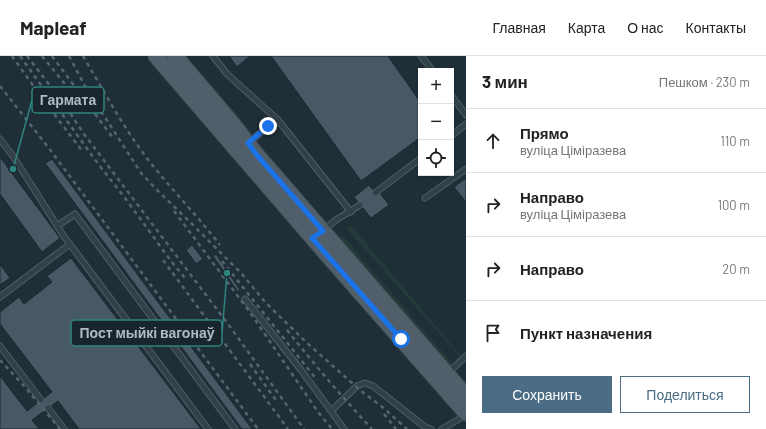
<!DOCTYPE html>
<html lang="ru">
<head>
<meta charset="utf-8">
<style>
  :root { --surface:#fff; --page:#f2f2f2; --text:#222; --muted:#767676; --line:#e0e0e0; --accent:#4a6c84 }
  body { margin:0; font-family:Barlow,sans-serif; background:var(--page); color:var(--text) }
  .controls { position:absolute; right:12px; top:12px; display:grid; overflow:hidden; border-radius:0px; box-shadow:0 1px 3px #0004 }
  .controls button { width:36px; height:36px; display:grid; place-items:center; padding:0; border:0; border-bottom:1px solid var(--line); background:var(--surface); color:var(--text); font:20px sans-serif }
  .stop { position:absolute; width:12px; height:12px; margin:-9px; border:3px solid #1a73e8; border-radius:50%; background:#fff }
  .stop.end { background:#1a73e8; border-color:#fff; box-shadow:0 1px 4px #0008 }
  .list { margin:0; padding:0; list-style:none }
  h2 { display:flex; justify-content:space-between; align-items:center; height:52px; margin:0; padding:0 16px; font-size:17px }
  h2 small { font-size:13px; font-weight:400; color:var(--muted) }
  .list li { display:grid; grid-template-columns:26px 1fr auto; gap:12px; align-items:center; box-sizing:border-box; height:64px; padding:0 16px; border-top:1px solid var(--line) }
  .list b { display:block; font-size:15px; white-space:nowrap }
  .list p { margin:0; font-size:13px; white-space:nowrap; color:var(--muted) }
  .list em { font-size:13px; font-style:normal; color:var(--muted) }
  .actions { display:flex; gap:8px; padding:12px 16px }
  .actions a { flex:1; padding:9px 0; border:1px solid var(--accent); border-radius:0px; text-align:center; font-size:14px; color:var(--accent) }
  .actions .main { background:var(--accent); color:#fff }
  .icon { flex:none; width:22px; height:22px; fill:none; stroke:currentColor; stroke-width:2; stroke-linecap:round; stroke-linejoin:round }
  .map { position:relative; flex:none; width:466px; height:373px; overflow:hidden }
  header { display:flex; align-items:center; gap:24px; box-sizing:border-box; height:56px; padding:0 20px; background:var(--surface); border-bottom:1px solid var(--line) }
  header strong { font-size:19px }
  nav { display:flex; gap:22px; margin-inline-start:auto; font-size:14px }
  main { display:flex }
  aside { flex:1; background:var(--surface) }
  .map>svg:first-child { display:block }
  .green { fill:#223b38 }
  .building { fill:#475964; stroke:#1a272f }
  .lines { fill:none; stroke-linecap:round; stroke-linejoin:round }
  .lane-casing { stroke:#505e66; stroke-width:7 }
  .primary-casing { stroke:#3f4c55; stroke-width:17 }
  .lane { stroke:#324048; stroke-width:5 }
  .primary { stroke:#505f69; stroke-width:15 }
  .rail { stroke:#546570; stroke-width:2.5; stroke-dasharray:4 4; stroke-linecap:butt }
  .route { stroke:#1a73e8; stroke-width:5 }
  .leader { fill:none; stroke:#2f847f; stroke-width:1.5 }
  .callout-dot { fill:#2f847f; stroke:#18252d; stroke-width:1.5 }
  .callout { fill:#18252d; stroke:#2f847f; stroke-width:1.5 }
  .callout-label { font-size:14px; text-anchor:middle; font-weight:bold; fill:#adbbc5 }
</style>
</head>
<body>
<header>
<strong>Mapleaf</strong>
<nav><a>Главная</a><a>Карта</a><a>О нас</a><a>Контакты</a></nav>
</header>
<main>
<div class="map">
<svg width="466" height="373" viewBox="0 0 466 373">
  <rect width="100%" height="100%" fill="#1f2f38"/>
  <g class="green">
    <polygon points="351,169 461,300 460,301 347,173"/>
    <polygon points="342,179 433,285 453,307 448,310 341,186 340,183"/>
  </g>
  <g class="building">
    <polygon points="229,0 250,0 237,11"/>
    <polygon points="271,0 388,0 421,47 421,81 361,125"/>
    <polygon points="0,101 60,182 42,196 0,138"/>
    <polygon points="52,103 252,373 242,373 45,107"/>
    <polygon points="466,122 466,146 454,131"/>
    <polygon points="369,129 377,139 380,137 389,149 371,162 354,141"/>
    <polygon points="192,189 203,203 196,208 186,194"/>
    <polygon points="216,198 240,234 238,236 213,200"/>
    <polygon points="71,202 201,373 79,373 58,345 32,364 39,373 0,373 0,320 27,355 52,336 0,268 0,256 19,241 24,248 52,226 47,220"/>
    <polygon points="0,208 10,222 0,229"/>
  </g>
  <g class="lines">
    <defs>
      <g id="lane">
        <polyline points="213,0 227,18 278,64"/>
        <polyline points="421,0 433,15"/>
        <polyline points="451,39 466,59"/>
        <polyline points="451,80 466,68"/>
        <polyline points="0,83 15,103 63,179 208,373"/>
        <polyline points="249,86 269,70 278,64 351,156"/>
        <polyline points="375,137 421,102"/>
        <polyline points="425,142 466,113"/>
        <polyline points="57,170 75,158 235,373"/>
        <polyline points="325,173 336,164 360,149"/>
        <polyline points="0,241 70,188"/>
        <polyline points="245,243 301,314 331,355"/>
        <polyline points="0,290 41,344"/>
        <polyline points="448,317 466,300"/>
        <polyline points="48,352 64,373"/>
        <polyline points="344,373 331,355 357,330 365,327 373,330 425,371 431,373"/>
        <polyline points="442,373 459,363"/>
      </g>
      <g id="primary">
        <polyline points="156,0 329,201 466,357"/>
        <polyline points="175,0 232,67 256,98 466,340"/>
      </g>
    </defs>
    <use href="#lane" class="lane-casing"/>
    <use href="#primary" class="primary-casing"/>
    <use href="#lane" class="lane"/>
    <use href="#primary" class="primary"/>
    <g class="rail">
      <polyline points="12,0 47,49 83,96"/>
      <polyline points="20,0 99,109 125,142 171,205 185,222"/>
      <polyline points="27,0 62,45 84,78 228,268 304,373"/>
      <polyline points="42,0 73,38"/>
      <polyline points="52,0 113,82"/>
      <polyline points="69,0 86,32 141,117 158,135 190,166 242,218 265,246 306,286 361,335 380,349 407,373"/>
      <path d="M83 0C103 34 122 69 146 101 169 131 196 158 220 189"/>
      <polyline points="0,30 48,91 258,373"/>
      <polyline points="174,155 249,255 318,356 332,373"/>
      <polyline points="163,204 288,373"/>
      <polyline points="222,205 317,324"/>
      <path d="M287 274C314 308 342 341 372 373"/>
      <polyline points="0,304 24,330 60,373"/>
      <polyline points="250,308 278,347"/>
      <polyline points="384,358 396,373"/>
    </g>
  </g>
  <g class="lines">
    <polyline class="route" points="268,70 248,87 256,98 323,175 312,182 401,283"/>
  </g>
  <path class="leader" d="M13 113L32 44M227 217L222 277"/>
  <g class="callout-dot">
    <circle cx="13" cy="113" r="4"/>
    <circle cx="227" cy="217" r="4"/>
  </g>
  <g class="callout">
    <rect x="32" y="31" width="72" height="26" rx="4"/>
    <rect x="71" y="264" width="151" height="26" rx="4"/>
  </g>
  <g class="callout-label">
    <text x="68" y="49">Гармата</text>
    <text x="147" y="282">Пост мыйкі вагонаў</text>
  </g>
</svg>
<div class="controls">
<button>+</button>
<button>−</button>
<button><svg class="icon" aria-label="locate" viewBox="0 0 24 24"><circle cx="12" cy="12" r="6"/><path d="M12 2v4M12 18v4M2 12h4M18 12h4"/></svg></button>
</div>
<div class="stop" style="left:401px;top:283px"></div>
<div class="stop end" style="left:268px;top:70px"></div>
</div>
<aside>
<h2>3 мин<small>Пешком · 230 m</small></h2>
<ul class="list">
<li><svg class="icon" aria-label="ahead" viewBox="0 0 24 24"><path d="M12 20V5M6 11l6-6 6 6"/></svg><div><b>Прямо</b><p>вуліца Ціміразева</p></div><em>110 m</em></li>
<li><svg class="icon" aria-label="right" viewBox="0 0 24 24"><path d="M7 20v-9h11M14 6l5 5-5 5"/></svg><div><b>Направо</b><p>вуліца Ціміразева</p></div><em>100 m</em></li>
<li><svg class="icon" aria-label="right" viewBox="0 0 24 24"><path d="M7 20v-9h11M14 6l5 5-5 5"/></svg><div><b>Направо</b></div><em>20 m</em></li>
<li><svg class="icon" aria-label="arrive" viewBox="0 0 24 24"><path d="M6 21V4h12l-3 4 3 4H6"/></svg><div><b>Пункт назначения</b></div></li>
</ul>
<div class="actions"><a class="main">Сохранить</a><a>Поделиться</a></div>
</aside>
</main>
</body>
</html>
